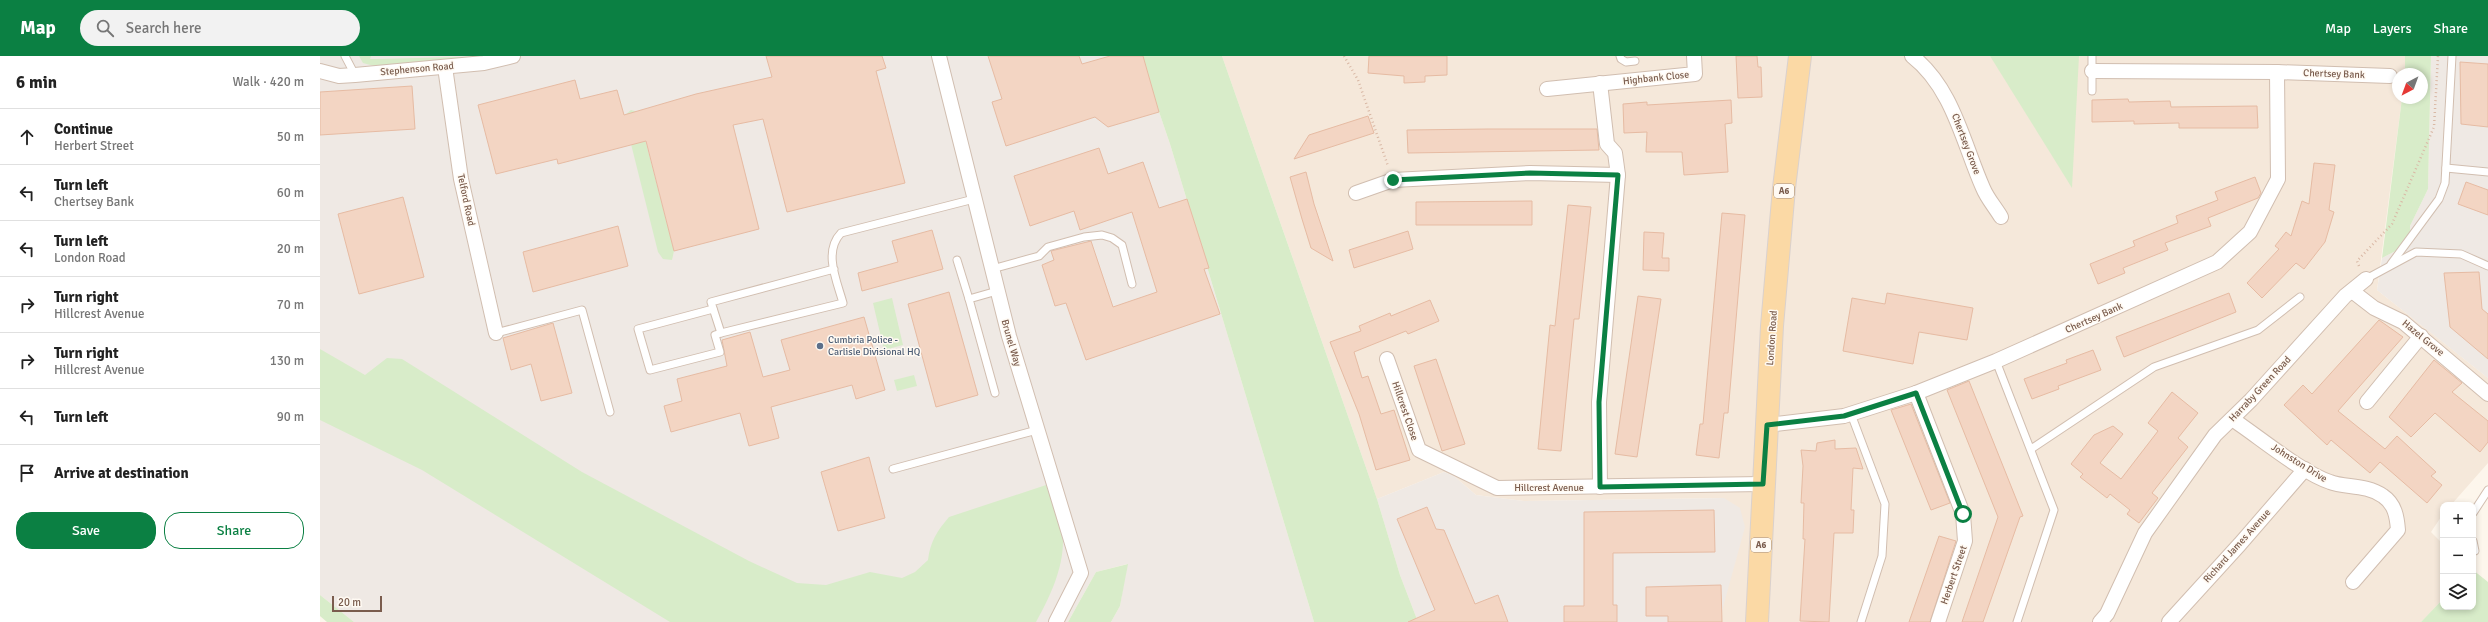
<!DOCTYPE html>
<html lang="en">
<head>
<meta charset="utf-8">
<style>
  :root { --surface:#fff; --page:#f2f2f2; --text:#222; --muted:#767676; --line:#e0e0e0; --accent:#0b8043 }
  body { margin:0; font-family:Signika,sans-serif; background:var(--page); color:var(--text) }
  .controls { position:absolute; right:12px; bottom:12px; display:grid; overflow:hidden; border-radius:8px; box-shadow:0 2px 6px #0003 }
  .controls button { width:36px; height:36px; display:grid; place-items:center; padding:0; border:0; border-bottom:1px solid var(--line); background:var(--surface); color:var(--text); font:20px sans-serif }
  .compass { position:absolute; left:2072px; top:12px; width:36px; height:36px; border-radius:50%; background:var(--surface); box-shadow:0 2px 6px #0003; rotate:221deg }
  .scale { position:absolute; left:12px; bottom:10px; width:50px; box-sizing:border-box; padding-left:4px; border:2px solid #7a5c4d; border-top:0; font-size:11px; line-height:14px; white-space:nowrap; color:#7a5c4d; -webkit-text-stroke:3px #fffaf3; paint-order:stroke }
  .stop { position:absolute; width:12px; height:12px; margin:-9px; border:3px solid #0b8043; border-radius:50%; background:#fff }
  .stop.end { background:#0b8043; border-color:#fff; box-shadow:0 1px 4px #0008 }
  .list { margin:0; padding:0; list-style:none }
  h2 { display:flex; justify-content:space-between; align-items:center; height:52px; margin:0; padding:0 16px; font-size:17px }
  h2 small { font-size:13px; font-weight:400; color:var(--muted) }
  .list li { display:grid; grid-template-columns:26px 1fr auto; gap:12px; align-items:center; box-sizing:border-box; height:56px; padding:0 16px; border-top:1px solid var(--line) }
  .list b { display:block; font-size:15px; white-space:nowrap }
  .list p { margin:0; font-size:13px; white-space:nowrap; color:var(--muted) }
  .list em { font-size:13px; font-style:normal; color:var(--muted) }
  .actions { display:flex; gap:8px; padding:12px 16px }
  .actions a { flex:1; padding:9px 0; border:1px solid var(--accent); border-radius:16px; text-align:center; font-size:14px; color:var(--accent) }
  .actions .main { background:var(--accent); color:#fff }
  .icon { flex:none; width:22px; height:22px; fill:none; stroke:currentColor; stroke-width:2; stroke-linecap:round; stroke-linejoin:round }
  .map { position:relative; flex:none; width:2168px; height:566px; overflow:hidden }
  header { display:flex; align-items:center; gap:24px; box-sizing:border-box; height:56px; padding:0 20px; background:var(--accent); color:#fff }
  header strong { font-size:19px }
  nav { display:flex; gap:22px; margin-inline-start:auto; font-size:14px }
  .search { width:280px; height:36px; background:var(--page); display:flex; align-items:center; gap:10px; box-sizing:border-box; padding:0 14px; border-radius:22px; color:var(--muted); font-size:15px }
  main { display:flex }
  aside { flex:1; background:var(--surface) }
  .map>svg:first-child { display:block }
  .residential { fill:#f5e8da }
  .industrial { fill:#efe9e4 }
  .green { fill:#d8ecc9 }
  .building { fill:#f3d5c3; stroke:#e6bba3 }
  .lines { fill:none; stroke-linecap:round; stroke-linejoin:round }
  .service-casing { stroke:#d1beb0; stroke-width:9 }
  .minor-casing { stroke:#d1beb0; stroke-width:16 }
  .primary-casing { stroke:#dad1cd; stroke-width:24 }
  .path { stroke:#d9b8a5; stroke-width:2.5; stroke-dasharray:1 3; stroke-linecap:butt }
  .service { stroke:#fff; stroke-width:7 }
  .minor { stroke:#fff; stroke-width:14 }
  .primary { stroke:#fbd9a5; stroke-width:22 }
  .route { stroke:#0b8043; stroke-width:5 }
  .service-dot { fill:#5c6f8a; stroke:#fffaf3; stroke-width:1.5 }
  .labels { text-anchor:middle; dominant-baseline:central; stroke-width:3; stroke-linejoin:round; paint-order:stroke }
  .shield { fill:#fffaf3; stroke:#a28b7f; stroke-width:1 }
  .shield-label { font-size:9px; font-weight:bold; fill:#7a5c4d }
  .street-label { font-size:10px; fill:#7a5c4d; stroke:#fffaf3 }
  .service-label { font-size:10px; fill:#4e5e75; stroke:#fffaf3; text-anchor:start }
</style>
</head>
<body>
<header>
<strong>Map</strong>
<div class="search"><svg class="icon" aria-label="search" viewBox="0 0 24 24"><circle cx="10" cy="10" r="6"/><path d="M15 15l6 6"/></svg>Search here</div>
<nav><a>Map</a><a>Layers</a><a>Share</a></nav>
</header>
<main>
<aside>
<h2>6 min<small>Walk · 420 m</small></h2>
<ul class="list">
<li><svg class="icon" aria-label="ahead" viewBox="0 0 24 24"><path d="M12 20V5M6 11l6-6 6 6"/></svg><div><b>Continue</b><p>Herbert Street</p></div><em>50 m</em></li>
<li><svg class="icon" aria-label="left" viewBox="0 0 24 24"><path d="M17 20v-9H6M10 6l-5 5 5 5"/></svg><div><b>Turn left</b><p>Chertsey Bank</p></div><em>60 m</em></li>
<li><svg class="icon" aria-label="left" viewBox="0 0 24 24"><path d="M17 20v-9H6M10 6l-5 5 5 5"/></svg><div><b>Turn left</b><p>London Road</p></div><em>20 m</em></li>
<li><svg class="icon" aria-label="right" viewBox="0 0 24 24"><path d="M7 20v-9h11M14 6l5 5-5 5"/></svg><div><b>Turn right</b><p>Hillcrest Avenue</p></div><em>70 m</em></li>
<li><svg class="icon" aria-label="right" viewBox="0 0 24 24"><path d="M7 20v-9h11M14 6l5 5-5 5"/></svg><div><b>Turn right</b><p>Hillcrest Avenue</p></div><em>130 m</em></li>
<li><svg class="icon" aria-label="left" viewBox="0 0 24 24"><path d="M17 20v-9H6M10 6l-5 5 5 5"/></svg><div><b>Turn left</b></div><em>90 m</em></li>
<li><svg class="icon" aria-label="arrive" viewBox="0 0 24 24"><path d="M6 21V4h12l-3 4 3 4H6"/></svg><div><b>Arrive at destination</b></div></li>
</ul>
<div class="actions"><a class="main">Save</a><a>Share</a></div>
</aside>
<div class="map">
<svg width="2168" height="566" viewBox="0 0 2168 566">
  <rect width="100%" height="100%" fill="#fdf6ec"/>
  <polygon class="residential" points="902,0 2085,0 2085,18 2078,18 2078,42 2082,42 2057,234 2168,322 2168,407 2131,449 2123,449 2123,458 2111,476 2123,488 2123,543 2101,566 1399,566 1405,542 1404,442 1204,445 1156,439 1134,420 1124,416 1057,443"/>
  <g class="industrial">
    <polygon points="0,0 820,0 850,88 994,566 791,566 800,550 807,508 776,516 748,566 34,566 0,539"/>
    <polygon points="2111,0 2168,0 2168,322 2057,234 2062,202 2091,187 2090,170 2108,133"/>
    <polygon points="1124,416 1134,420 1156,439 1204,445 1404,442 1420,452 1425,471 1399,566 1098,566 1080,519 1057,443"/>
  </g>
  <g class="green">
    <polygon points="39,0 51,0 50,3 57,3 179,0 54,10 43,7"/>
    <polygon points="820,0 902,0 1057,443 1080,519 1098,566 994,566 850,88"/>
    <polygon points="1670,0 1759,0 1752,132"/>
    <polygon points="2085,0 2111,0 2108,133 2090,170 2091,187 2062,202 2082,42 2102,42 2102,18 2085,18"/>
    <polygon points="311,54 318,56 354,195 352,204 343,203 338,196 304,60"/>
    <polygon points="572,242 583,289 564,294 553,247"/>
    <path d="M0 293 45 319 67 302 82 303 262 416 429 505 477 527 506 529 550 516 582 522 595 516 608 504C610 486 617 475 629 461L726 429C731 444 742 469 743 485 743 513 730 541 716 566H350L102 414 0 364Z"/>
    <polygon points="594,319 597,330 577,335 574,324"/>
    <polygon points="808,508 800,550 791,566 748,566 776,516"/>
    <polygon points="2153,514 2168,526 2168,566 2101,566 2123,543 2123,551 2153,551"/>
    <polygon points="0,539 34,566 7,566 0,560"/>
  </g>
  <g class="building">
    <polygon points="446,0 562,0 566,12 556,15 585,127 467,156 443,63 413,69 439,173 354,195 326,85 238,108 237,103 176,118 158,49 255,24 260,43 297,34 304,59 376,38 452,21"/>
    <polygon points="668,0 759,0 762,8 790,0 823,0 839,56 788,71 775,61 686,90 672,46 682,43"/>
    <polygon points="1049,0 1127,0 1127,19 1105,20 1105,26 1084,27 1084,20 1048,17"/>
    <polygon points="1416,0 1437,0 1438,11 1441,11 1442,41 1418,42"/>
    <polygon points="2140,6 2168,8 2168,71 2141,68"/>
    <polygon points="92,30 95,73 0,79 0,36"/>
    <polygon points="1808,43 1809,46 1850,45 1851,51 1937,50 1938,72 1859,72 1859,67 1814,68 1814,65 1772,66 1772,44"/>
    <polygon points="1411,44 1412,67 1405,68 1408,116 1364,119 1362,96 1326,96 1327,76 1304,77 1303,48 1327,46 1327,49"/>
    <polygon points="1048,60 1054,77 974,103 989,79"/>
    <polygon points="1168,73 1277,73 1279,94 1088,97 1087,74"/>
    <polygon points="779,92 788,118 823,106 839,152 867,143 889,212 884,213 900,258 766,304 746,247 735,250 722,209 734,204 731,195 771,185 793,251 837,236 812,156 760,174 754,155 710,170 694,120"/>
    <polygon points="1994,107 2015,109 2009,154 2014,156 2005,186 1984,213 1976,207 1942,242 1927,227 1959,193 1955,190 1966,176 1971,180 1982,145 1989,148"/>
    <polygon points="986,116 994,148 1013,205 991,192 982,163 970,121"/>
    <polygon points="1935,121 1941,137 1938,142 1888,162 1891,170 1845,187 1848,194 1803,212 1805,217 1778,228 1770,208 1815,190 1813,185 1858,167 1856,160 1898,144 1895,136"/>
    <polygon points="2146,126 2168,134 2168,159 2138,148"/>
    <polygon points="83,141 104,221 39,238 18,158"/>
    <polygon points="1212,145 1212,169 1096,169 1096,146"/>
    <polygon points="1248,149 1271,151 1259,263 1254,263 1241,395 1218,393 1230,269 1235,270"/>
    <polygon points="1402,157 1425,159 1408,357 1404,357 1399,402 1376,399 1380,368 1383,368"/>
    <polygon points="298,170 308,210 213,236 203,196"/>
    <polygon points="612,174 623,213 542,235 538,217 578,206 572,185"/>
    <polygon points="1088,175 1093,193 1034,212 1029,194"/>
    <polygon points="1324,176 1344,177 1342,202 1349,202 1349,215 1323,214"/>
    <polygon points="2159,216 2162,253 2168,258 2168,303 2130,271 2124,217"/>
    <polygon points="629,236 658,339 616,351 588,248"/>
    <polygon points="1567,237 1653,252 1647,284 1599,276 1593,308 1523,295 1532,242 1565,248"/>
    <polygon points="1909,237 1916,256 1804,301 1796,281"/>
    <polygon points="1318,240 1341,243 1317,401 1295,398"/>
    <polygon points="1110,244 1119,265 1088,278 1086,275 1034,296 1042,322 1048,320 1061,358 1074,354 1090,404 1056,414 1039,358 1010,286 1041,275 1039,270 1070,257 1071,260"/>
    <polygon points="544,261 565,334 536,343 532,329 451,351 459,382 429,390 420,357 351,376 344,350 362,345 357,323 407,310 402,284 430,276 443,321 470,314 461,284"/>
    <polygon points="2059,264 2083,281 2018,355 2065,393 2077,380 2116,416 2111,420 2122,429 2107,447 2060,406 2050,417 2011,384 2007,389 1964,349 1983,329 1992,338"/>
    <polygon points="233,267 252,337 221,345 211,308 191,314 183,282"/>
    <polygon points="1773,294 1781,314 1738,330 1739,333 1712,343 1704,323 1747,307 1746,304"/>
    <polygon points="1116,303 1145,388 1122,395 1094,310"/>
    <polygon points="2114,304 2142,327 2132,336 2168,365 2168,386 2160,396 2115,357 2091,381 2069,361"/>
    <polygon points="1649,325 1703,460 1700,461 1663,566 1642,566 1678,461 1627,334"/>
    <polygon points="1852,336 1878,357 1858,382 1868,391 1832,437 1838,442 1819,467 1807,458 1810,454 1790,438 1787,442 1760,421 1763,418 1751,408 1774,379 1793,370 1803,378 1780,407 1801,423 1838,375 1828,367"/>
    <polygon points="1591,348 1630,447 1611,454 1571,354"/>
    <polygon points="1515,384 1515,393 1536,392 1543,413 1533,412 1531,454 1534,454 1533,477 1514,477 1509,566 1480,565 1485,483 1483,483 1484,447 1481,447 1483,410 1481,394 1496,395 1497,387"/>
    <polygon points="549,401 565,462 518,475 501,416"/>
    <polygon points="1107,451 1116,473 1124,474 1155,548 1178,539 1188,566 1088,566 1115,554 1077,463"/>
    <polygon points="1394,454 1395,496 1293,497 1293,549 1297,549 1297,566 1244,566 1244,550 1264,550 1264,456"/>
    <polygon points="1619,480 1636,485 1610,566 1589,566"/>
    <polygon points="1401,529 1402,566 1348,566 1348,560 1326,560 1326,531"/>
  </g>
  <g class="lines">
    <defs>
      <g id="service">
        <polyline points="25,0 35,19"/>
        <polyline points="1300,0 1301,3 1306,6 1315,5"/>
        <polyline points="1772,35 1772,0"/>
        <polyline points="2126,112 2168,116"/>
        <polyline points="637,204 649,243"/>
        <polyline points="2071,208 2119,143 2125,127 2132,0"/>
        <path d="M514 213 391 246 401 277 523 247C517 225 503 196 521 177L654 143"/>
        <polyline points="672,213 719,200 728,191 764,181 782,179 792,182 802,189 812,228"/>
        <polyline points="2046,223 2096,196 2141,198 2168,210"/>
        <polyline points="393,253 318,273 330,314 400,296 395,279 401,277"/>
        <polyline points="176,277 262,254 290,356"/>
        <polyline points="1676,305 1734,454 1697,566"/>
        <polyline points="675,337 649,243 677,235"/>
        <polyline points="1531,358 1565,448 1562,500 1541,566"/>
        <polyline points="1711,393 1834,311 1938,274 1980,241"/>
        <polyline points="573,413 717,374"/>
        <polyline points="2153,457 2168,434"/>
        <polyline points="2153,485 2155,495"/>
      </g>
      <g id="minor">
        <polyline points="619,0 689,280 761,517 736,566"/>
        <path d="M1592 0C1633 32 1643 87 1663 132 1667 142 1675 151 1681 161"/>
        <polyline points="125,11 141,123 176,277"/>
        <polyline points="0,15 19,20 35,19 164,7 193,0"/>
        <polyline points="1772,15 1957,16 2070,20"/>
        <polyline points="1227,33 1375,18 1374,0"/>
        <polyline points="1036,137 1073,124 1210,117 1298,119"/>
        <polyline points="2032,235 2054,252 2083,266 2168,338"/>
        <polyline points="1067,303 1099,394 1177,432 1443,428"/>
        <polyline points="1596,337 1643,458 1645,485 1618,566"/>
        <polyline points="2047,346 2101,280"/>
        <path d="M1912 363C1938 380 1982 417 2010 426 2025 432 2046 428 2063 440 2075 448 2077 461 2078 474L2033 526"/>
        <polyline points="1447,369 1524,360 1596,337 1676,305 1897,206 1930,176 1958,123 1957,16"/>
        <polyline points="1280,431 1279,346 1298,119 1295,97 1287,88 1280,27"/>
        <polyline points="1780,566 1787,558 1825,477 1895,379 1931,344 2025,240 2046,223"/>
        <polyline points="1849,566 1920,488 1985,413"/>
      </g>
      <polyline id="primary" points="1437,566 1452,270 1464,132 1480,0"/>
    </defs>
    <use href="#service" class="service-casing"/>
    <use href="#minor" class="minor-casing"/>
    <use href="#primary" class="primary-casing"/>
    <g class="path">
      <polyline points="1024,0 1038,24 1068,110"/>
      <polyline points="2039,210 2037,205 2072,168 2114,71 2118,0"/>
    </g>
    <use href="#service" class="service"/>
    <use href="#minor" class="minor"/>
    <use href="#primary" class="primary"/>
  </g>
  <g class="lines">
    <polyline class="route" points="1073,124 1210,117 1298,119 1279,346 1280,431 1443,428 1447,369 1524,360 1596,337 1643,458"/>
  </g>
  <circle class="service-dot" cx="500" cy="290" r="4"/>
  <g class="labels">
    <g class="shield">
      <rect x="1454" y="128" width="20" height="14" rx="3"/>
      <rect x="1431" y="482" width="20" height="14" rx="3"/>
    </g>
    <g class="shield-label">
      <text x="1464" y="135">A6</text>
      <text x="1441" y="489">A6</text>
    </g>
    <g class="street-label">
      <text transform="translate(97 13) rotate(-5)">Stephenson Road</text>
      <text transform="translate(2014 18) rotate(2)">Chertsey Bank</text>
      <text transform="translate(1336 22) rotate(-6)">Highbank Close</text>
      <text transform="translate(1646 88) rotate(69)">Chertsey Grove</text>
      <text transform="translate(146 144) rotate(78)">Telford Road</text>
      <text transform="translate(1774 262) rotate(-24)">Chertsey Bank</text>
      <text transform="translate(1452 282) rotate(-86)">London Road</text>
      <text transform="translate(2103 282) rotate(39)">Hazel Grove</text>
      <text transform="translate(691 287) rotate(74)">Brunel Way</text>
      <text transform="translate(1940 333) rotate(-47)">Harraby Green Road</text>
      <text transform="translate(1085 355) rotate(71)">Hillcrest Close</text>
      <text transform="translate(1979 407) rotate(32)">Johnston Drive</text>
      <text x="1229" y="432">Hillcrest Avenue</text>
      <text transform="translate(1917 490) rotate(-48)">Richard James Avenue</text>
      <text transform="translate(1634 519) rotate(-71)">Herbert Street</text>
    </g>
    <g class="service-label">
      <text x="508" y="284">Cumbria Police -<tspan x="508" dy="12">Carlisle Divisional HQ</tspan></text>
    </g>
  </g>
</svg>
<div class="controls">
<button>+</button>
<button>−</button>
<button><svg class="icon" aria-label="layers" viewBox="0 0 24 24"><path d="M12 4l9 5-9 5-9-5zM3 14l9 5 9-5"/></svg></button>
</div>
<svg class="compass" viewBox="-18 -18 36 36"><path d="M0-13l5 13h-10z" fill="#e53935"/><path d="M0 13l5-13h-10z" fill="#767676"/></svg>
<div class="scale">20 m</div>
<div class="stop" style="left:1643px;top:458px"></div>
<div class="stop end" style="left:1073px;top:124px"></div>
</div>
</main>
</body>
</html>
